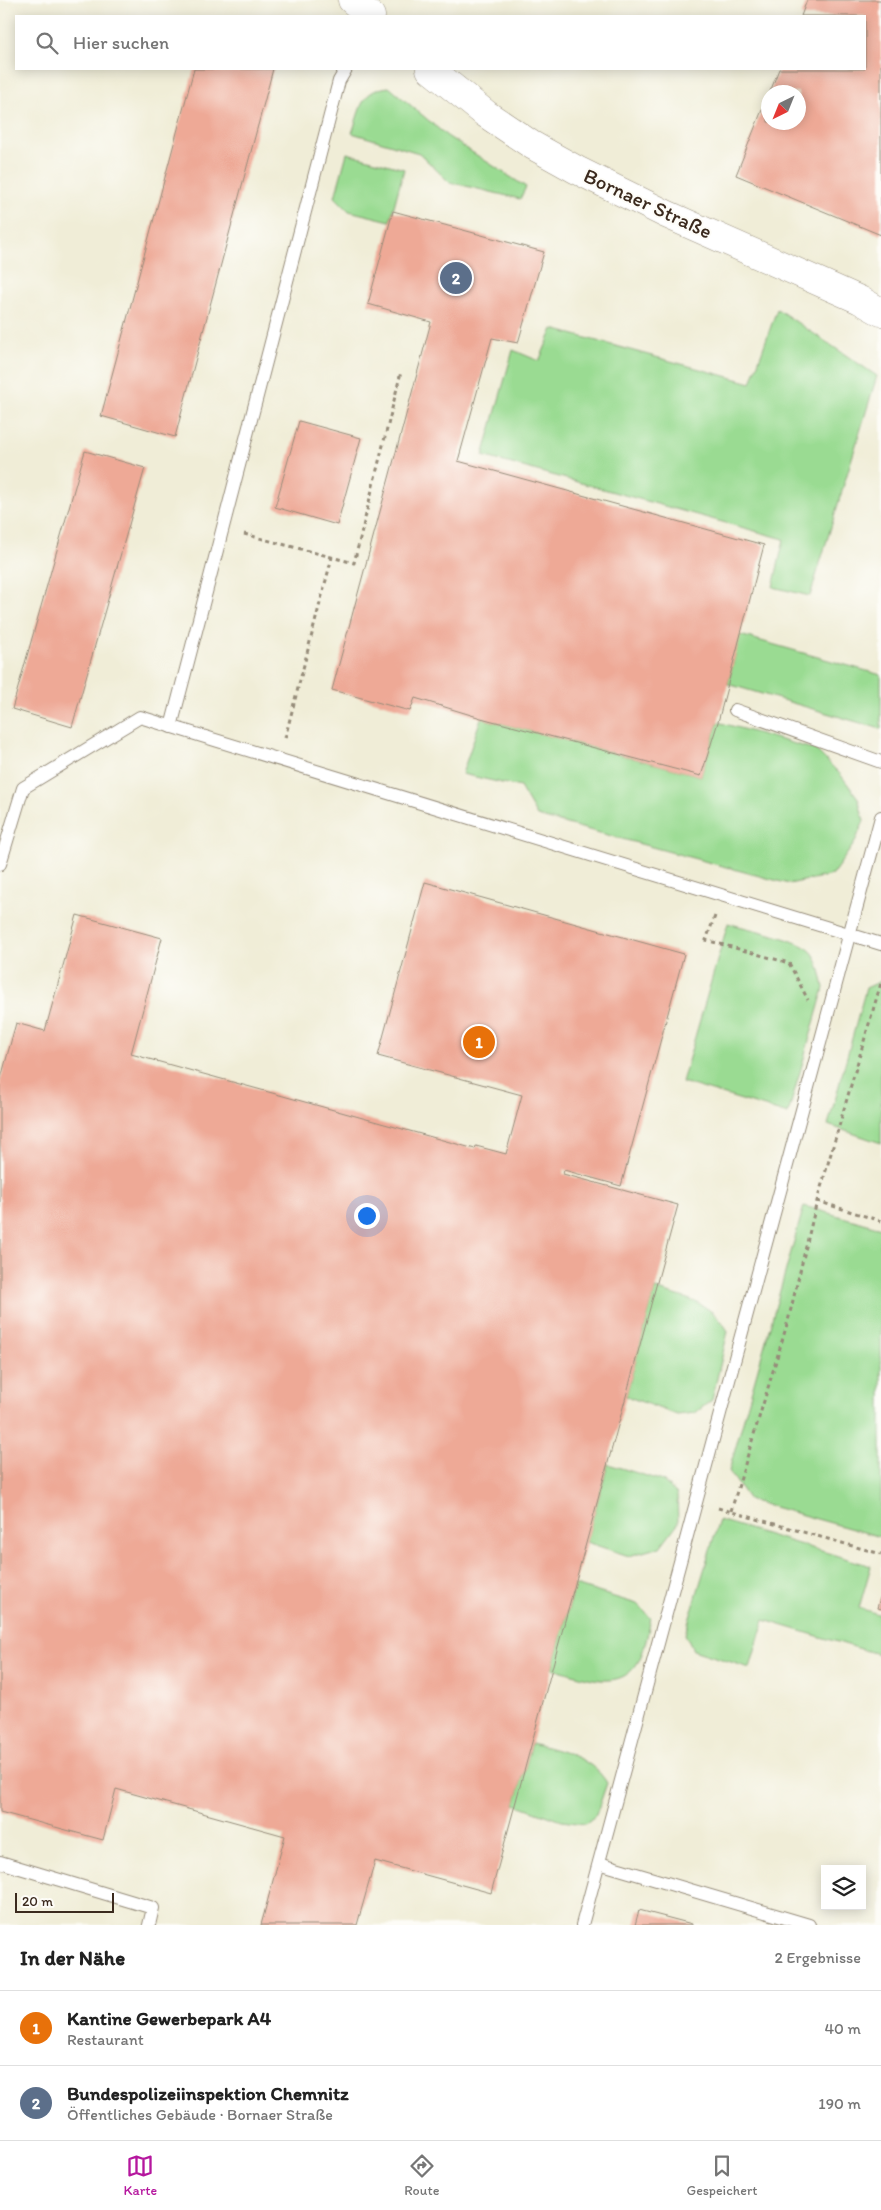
<!DOCTYPE html>
<html lang="de">
<head>
<meta charset="utf-8">
<style>
  :root { --surface:#fff; --page:#f6f6f6; --text:#222; --muted:#767676; --line:#e0e0e0; --accent:#b5179e }
  body { margin:0; font-family:Itim,sans-serif; background:var(--page); color:var(--text) }
  .controls { position:absolute; right:15px; bottom:15px; display:grid; overflow:hidden; border-radius:0px; box-shadow:0 2px 12px #0003 }
  .controls button { width:45px; height:45px; display:grid; place-items:center; padding:0; border:0; border-bottom:1px solid var(--line); background:var(--surface); color:var(--text); font:25px sans-serif }
  .compass { position:absolute; left:761px; top:85px; width:45px; height:45px; border-radius:50%; background:var(--surface); box-shadow:0 2px 12px #0003; rotate:223deg }
  .scale { position:absolute; left:15px; bottom:12px; width:99px; box-sizing:border-box; padding-left:5px; border:2px solid #3b2a1e; border-top:0; font-size:14px; line-height:18px; white-space:nowrap; color:#3b2a1e; -webkit-text-stroke:4px #fdfcf7; paint-order:stroke }
  .you { position:absolute; left:366px; top:1215px; width:18px; height:18px; margin:-12px; border:4px solid #fff; border-radius:50%; background:#1a73e8; box-shadow:0 0 0 8px #1a73e833 }
  .badge { display:grid; place-items:center; width:32px; height:32px; border-radius:50%; background:var(--accent); color:#fff; font-size:16px; font-weight:700 }
  .pin { position:absolute; translate:-50% -50%; border:2px solid #fff; box-shadow:0 1px 5px #0006 }
  .list { margin:0; padding:0; list-style:none }
  h2 { display:flex; justify-content:space-between; align-items:center; height:65px; margin:0; padding:0 20px; font-size:21px }
  h2 small { font-size:16px; font-weight:400; color:var(--muted) }
  .list li { display:grid; grid-template-columns:32px 1fr auto; gap:15px; align-items:center; box-sizing:border-box; height:75px; padding:0 20px; border-top:1px solid var(--line) }
  .list b { display:block; font-size:19px; white-space:nowrap }
  .list p { margin:0; font-size:16px; white-space:nowrap; color:var(--muted) }
  .list em { font-size:16px; font-style:normal; color:var(--muted) }
  .icon { flex:none; width:28px; height:28px; fill:none; stroke:currentColor; stroke-width:2; stroke-linecap:round; stroke-linejoin:round }
  .map { position:relative; flex:none; width:881px; height:1925px; overflow:hidden }
  .search { position:absolute; background:var(--surface); box-shadow:0 2px 12px #0003; left:15px; right:15px; top:15px; height:55px; display:flex; align-items:center; gap:12px; box-sizing:border-box; padding:0 18px; border-radius:0px; color:var(--muted); font-size:19px }
  .sheet { height:215px; background:var(--surface) }
  nav { display:flex; justify-content:space-around; align-items:center; box-sizing:border-box; height:70px; border-top:1px solid var(--line); background:var(--surface); font-size:14px; color:var(--muted) }
  nav a { display:grid; justify-items:center; gap:2px }
  nav .on { color:var(--accent) }
  .map>svg:first-child { display:block }
  .green { fill:#9adb92; stroke:#6a8258 }
  .building { fill:#eea996 }
  .lines { fill:none; stroke-linecap:round; stroke-linejoin:round }
  .lane-casing { stroke:#968c7a; stroke-width:14 }
  .secondary-casing { stroke:#968c7a; stroke-width:29 }
  .path { stroke:#968c7a; stroke-width:3; stroke-dasharray:4 4; stroke-linecap:butt }
  .lane { stroke:#fff; stroke-width:12 }
  .secondary { stroke:#fff; stroke-width:28 }
  .labels { text-anchor:middle; dominant-baseline:central; stroke-width:4; stroke-linejoin:round; paint-order:stroke }
  .street-label { font-size:21px; fill:#3b2a1e; stroke:#fdfcf7 }
</style>
</head>
<body>
<div class="map">
<svg width="881" height="1925" viewBox="0 0 881 1925">
  <rect width="100%" height="100%" fill="#fdfcf7"/>
  <filter id="ink" filterUnits="userSpaceOnUse"><feTurbulence type="fractalNoise" baseFrequency=".02" numOctaves="2"/><feDisplacementMap in="SourceGraphic" scale="10" xChannelSelector="R" yChannelSelector="G"/><feConvolveMatrix kernelMatrix="1 2 1 2 8 2 1 2 1" color-interpolation-filters="sRGB"/></filter>
  <filter id="wash" filterUnits="userSpaceOnUse"><feTurbulence type="fractalNoise" baseFrequency=".0096" numOctaves="4" result="noise"/><feDisplacementMap in="SourceGraphic" scale="20" xChannelSelector="R" yChannelSelector="G"/><feGaussianBlur stdDeviation="1.12" result="paint"/><feColorMatrix in="noise" values="0 0 0 0 0 0 0 0 0 0 0 0 0 0 0 0 0 1.4 0 .05"/><feComposite in="paint" operator="in"/></filter>
  <g filter="url(#wash)">
    <rect width="100%" height="100%" fill="#f0edd7"/>
    <g class="green">
      <path d="M389 87 447 136 526 187 520 199 449 182 419 153 352 133C361 109 360 90 389 87Z"/>
      <polygon points="347,153 404,169 390,221 349,211 335,197"/>
      <polygon points="777,309 877,376 810,596 773,587 784,539 483,456 513,350 539,361 553,329 751,383"/>
      <polygon points="740,635 881,675 881,729 728,684"/>
      <polygon points="481,718 701,776 718,722 816,750 840,774 858,798 864,821 854,844 832,875 789,884 537,816 520,787 462,774"/>
      <path d="M728 923C746 929 805 939 814 955 819 964 822 977 824 988L788 1114 682 1082Z"/>
      <polygon points="881,981 881,1143 828,1125 866,988"/>
      <polygon points="804,1206 881,1228 881,1537 749,1500 729,1471"/>
      <path d="M655 1289C686 1299 710 1301 728 1331L712 1400 695 1413 677 1415 626 1396Z"/>
      <polygon points="608,1464 663,1481 677,1494 678,1523 660,1547 629,1556 586,1542"/>
      <polygon points="719,1520 871,1566 859,1608 881,1615 881,1655 764,1620 750,1668 693,1650 685,1634"/>
      <path d="M575 1585 637 1604 651 1618C648 1631 646 1645 641 1656 624 1696 583 1676 552 1668Z"/>
      <path d="M532 1743C559 1751 591 1756 607 1783L596 1815 585 1824 562 1821 515 1804Z"/>
    </g>
    <g id="blocks">
      <g class="building">
        <polygon points="807,0 881,0 881,235 736,175 768,95 768,122 798,122 798,92 770,92 779,69 865,69 865,16 801,16"/>
        <polygon points="194,69 273,69 175,437 101,416"/>
        <polygon points="393,211 544,252 518,343 492,338 458,461 764,545 718,722 701,776 481,718 415,698 410,711 332,690 431,322 368,304"/>
        <polygon points="299,421 361,438 337,525 275,507"/>
        <polygon points="85,451 145,468 72,727 12,709"/>
        <polygon points="425,882 684,954 621,1186 564,1170 563,1174 678,1205 491,1893 375,1861 357,1925 261,1925 285,1836 116,1789 103,1840 0,1812 0,1082 16,1023 45,1031 77,915 162,938 131,1054 475,1149 476,1146 506,1154 522,1095 378,1056"/>
        <polygon points="881,1595 881,1609 877,1608"/>
        <polygon points="639,1910 692,1924 692,1925 635,1925"/>
      </g>
    </g>
  </g>
  <g filter="url(#ink)">
    <use href="#blocks" fill-opacity="0" stroke="#968c7a" stroke-width="1"/>
    <g class="lines">
      <defs>
        <g id="lane">
          <polyline points="735,710 881,762"/>
          <polyline points="171,727 339,81 346,69"/>
          <polyline points="0,864 23,788 140,717 881,944"/>
          <polyline points="0,1862 153,1908 149,1925"/>
          <polyline points="599,1863 809,1925"/>
          <polyline points="582,1925 881,817"/>
        </g>
        <g id="secondary">
          <polyline points="352,0 371,16"/>
          <polyline points="430,69 486,114 532,145 577,170 666,214 860,300 881,312"/>
        </g>
      </defs>
      <use href="#lane" class="lane-casing"/>
      <use href="#secondary" class="secondary-casing"/>
      <g class="path">
        <polyline points="244,534 354,563 401,372"/>
        <polyline points="285,738 332,557"/>
        <polyline points="715,916 706,940 789,963 808,1000"/>
        <polyline points="817,1201 881,1221"/>
        <polyline points="718,1508 881,1554"/>
        <polyline points="731,1511 788,1321 817,1201 881,983"/>
      </g>
      <use href="#lane" class="lane"/>
      <use href="#secondary" class="secondary"/>
    </g>
  </g>
  <g class="labels">
    <g class="street-label">
      <text transform="translate(648 203) rotate(25)">Bornaer Straße</text>
    </g>
  </g>
</svg>
<div class="controls">
<button><svg class="icon" aria-label="layers" viewBox="0 0 24 24"><path d="M12 4l9 5-9 5-9-5zM3 14l9 5 9-5"/></svg></button>
</div>
<svg class="compass" viewBox="-18 -18 36 36"><path d="M0-13l5 13h-10z" fill="#e53935"/><path d="M0 13l5-13h-10z" fill="#767676"/></svg>
<div class="scale">20 m</div>
<div class="you"></div>
<div class="pin badge" style="left:479px;top:1042px;background:#e8710a">1</div>
<div class="pin badge" style="left:456px;top:278px;background:#5c6f8a">2</div>
<div class="search"><svg class="icon" aria-label="search" viewBox="0 0 24 24"><circle cx="10" cy="10" r="6"/><path d="M15 15l6 6"/></svg>Hier suchen</div>
</div>
<section class="sheet">
<h2>In der Nähe<small>2 Ergebnisse</small></h2>
<ul class="list">
<li><span class="badge" style="background:#e8710a">1</span><div><b>Kantine Gewerbepark A4</b><p>Restaurant</p></div><em>40 m</em></li>
<li><span class="badge" style="background:#5c6f8a">2</span><div><b>Bundespolizeiinspektion Chemnitz</b><p>Öffentliches Gebäude · Bornaer Straße</p></div><em>190 m</em></li>
</ul>
</section>
<nav>
<a class="on"><svg class="icon" aria-label="map" viewBox="0 0 24 24"><path d="M3 6l6-2 6 2 6-2v14l-6 2-6-2-6 2zM9 4v14M15 6v14"/></svg>Karte</a>
<a><svg class="icon" aria-label="directions" viewBox="0 0 24 24"><path d="M12 3l9 9-9 9-9-9zM9 14v-3h6M13 9l2 2-2 2"/></svg>Route</a>
<a><svg class="icon" aria-label="saved" viewBox="0 0 24 24"><path d="M7 4h10v16l-5-4-5 4z"/></svg>Gespeichert</a>
</nav>
</body>
</html>
